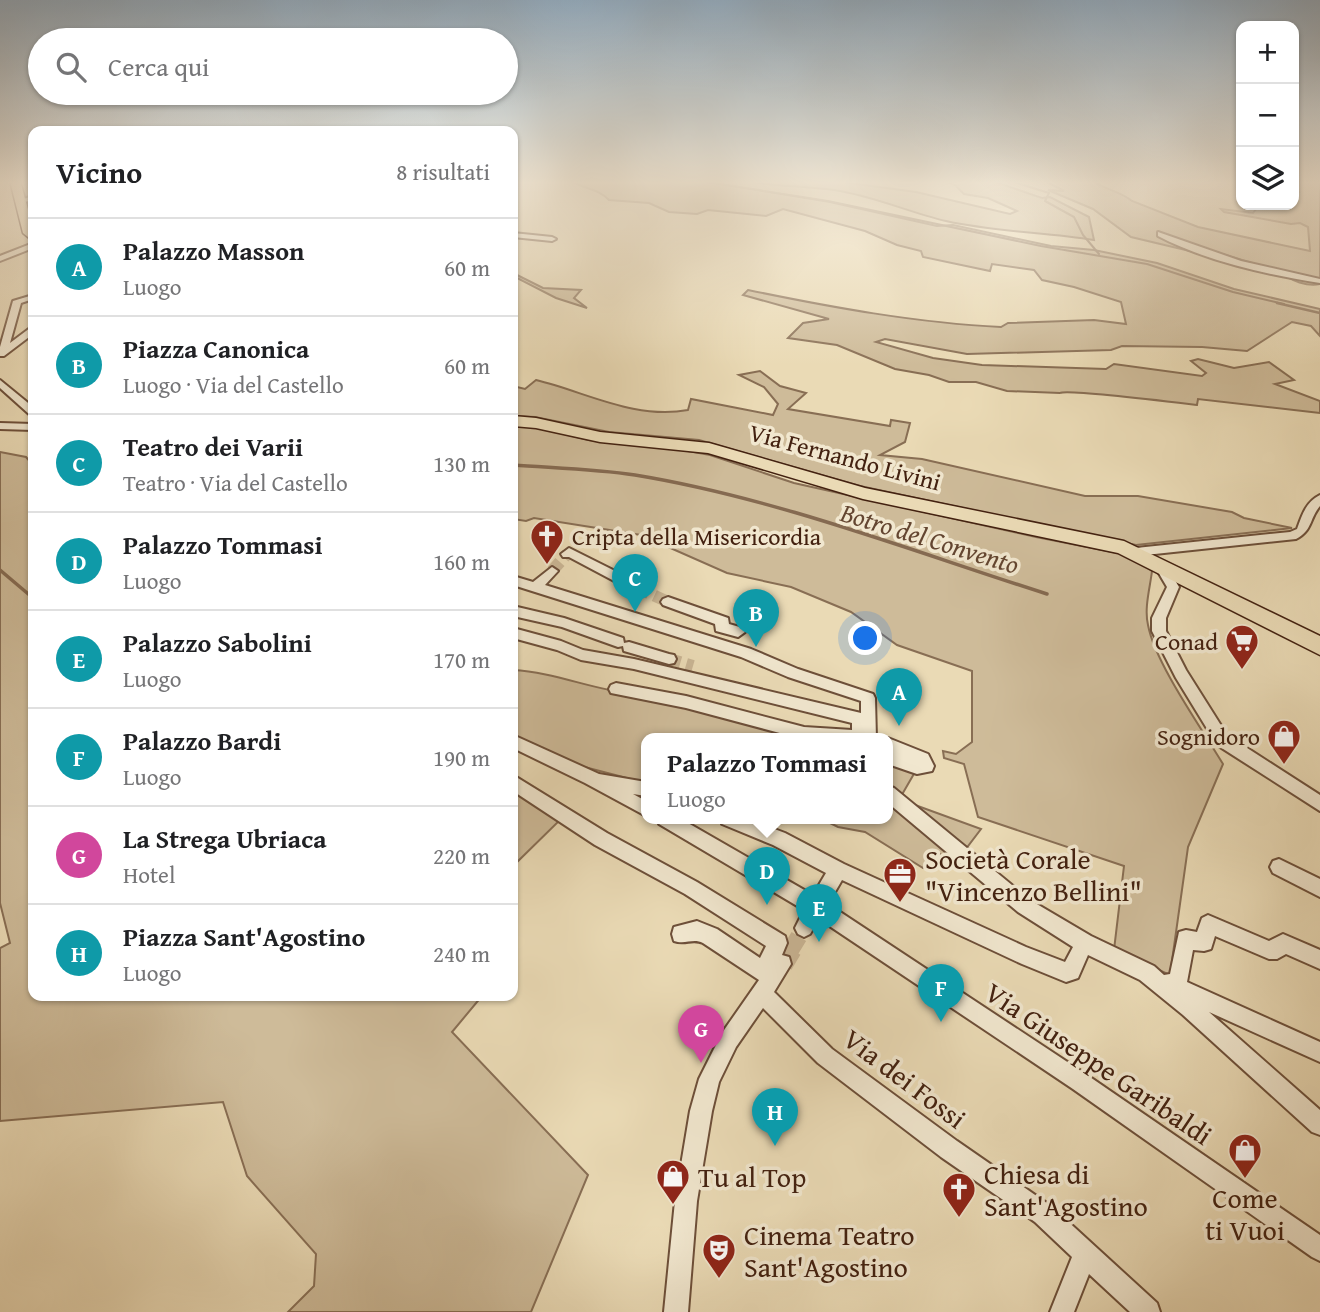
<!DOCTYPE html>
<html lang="it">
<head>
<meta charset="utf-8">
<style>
  :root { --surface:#fff; --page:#f6f6f6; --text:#202124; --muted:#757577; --line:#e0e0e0; --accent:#2563eb }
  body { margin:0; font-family:"Gentium Book Plus",serif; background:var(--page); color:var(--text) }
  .controls { position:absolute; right:21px; top:21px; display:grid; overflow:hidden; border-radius:14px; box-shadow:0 2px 5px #0004 }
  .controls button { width:63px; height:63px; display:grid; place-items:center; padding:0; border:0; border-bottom:2px solid var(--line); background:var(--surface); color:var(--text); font:35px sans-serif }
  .you { position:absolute; left:866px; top:639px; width:24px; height:24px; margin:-18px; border:5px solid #fff; border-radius:50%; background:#1a73e8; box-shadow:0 0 0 10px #1a73e833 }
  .badge { display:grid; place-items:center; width:46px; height:46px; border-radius:50%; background:var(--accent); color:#fff; font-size:23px; font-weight:700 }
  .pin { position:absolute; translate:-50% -58px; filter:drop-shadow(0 2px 4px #0008) }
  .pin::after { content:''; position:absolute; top:37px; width:24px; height:21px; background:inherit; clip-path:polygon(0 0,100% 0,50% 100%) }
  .popup { position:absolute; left:641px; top:733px; width:252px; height:91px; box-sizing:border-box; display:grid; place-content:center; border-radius:14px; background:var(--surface); filter:drop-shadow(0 2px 5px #0005); font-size:23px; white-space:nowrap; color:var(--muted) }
  .popup b { font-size:26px; color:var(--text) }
  .popup::after { content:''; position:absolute; left:50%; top:100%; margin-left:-14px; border:14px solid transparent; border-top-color:var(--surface) }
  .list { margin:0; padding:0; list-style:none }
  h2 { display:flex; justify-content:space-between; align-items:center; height:91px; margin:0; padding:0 28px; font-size:30px }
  h2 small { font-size:23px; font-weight:400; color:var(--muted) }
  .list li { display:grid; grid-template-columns:46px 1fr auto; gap:21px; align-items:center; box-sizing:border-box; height:98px; padding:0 28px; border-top:2px solid var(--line) }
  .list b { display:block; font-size:26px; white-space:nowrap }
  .list p { margin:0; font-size:23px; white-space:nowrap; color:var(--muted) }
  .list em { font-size:23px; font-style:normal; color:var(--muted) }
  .icon { flex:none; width:38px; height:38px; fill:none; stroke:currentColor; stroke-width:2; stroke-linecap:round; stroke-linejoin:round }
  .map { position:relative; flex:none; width:1320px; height:1312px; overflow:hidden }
  .search { position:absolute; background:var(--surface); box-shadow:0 2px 5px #0004; left:28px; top:28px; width:490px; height:77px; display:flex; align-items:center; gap:18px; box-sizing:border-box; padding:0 24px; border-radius:38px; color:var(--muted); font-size:26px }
  .panel { position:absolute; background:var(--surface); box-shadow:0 2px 5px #0004; left:28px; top:126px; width:490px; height:875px; border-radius:14px }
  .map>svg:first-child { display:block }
  .green { fill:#cebb99; stroke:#886e54; stroke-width:2 }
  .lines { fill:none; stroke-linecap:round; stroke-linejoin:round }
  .stream-far2 { stroke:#856a51; stroke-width:2 }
  .stream-far1 { stroke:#856a51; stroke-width:2.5 }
  .stream { stroke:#856a51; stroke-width:3.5 }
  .street-tunnel-far2 { stroke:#c9b594; stroke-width:12; stroke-dasharray:12 6; stroke-linecap:butt }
  .street-tunnel-far1 { stroke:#c9b594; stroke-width:17; stroke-dasharray:17 8; stroke-linecap:butt }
  .street-tunnel { stroke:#c9b594; stroke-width:22; stroke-dasharray:22 10; stroke-linecap:butt }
  .street-casing { stroke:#6d4f39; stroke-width:4 }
  .primary-casing { stroke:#432110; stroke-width:3 }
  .street { fill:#f1e7cf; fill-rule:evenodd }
  .primary { fill:#eadab5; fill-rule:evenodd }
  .labels { text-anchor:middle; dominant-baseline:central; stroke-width:7; stroke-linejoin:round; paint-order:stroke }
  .street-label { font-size:24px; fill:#432110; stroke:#f1e7cf }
  .poi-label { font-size:24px; fill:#432110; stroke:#f1e7cf; text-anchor:end }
  .water-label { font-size:26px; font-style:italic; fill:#644631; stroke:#f1e7cf }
  .near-poi-label { font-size:28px; fill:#432110; stroke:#f1e7cf; text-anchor:start }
  .near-street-label { font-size:28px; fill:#432110; stroke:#f1e7cf }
</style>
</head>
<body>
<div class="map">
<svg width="1320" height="1312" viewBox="0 0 1320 1312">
  <rect width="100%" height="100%" fill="#eadab5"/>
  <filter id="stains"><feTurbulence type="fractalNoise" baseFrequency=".00286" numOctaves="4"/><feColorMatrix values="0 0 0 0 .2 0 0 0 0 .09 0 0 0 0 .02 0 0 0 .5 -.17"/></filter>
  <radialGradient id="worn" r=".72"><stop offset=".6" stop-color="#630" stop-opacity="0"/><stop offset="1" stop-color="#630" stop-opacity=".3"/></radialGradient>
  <g class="green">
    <path d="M571 181H703L830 202 937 226 953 225 1051 246 1094 250 1157 263 1234 289 1320 309V336L1311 326 1292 322 1247 351 1202 347 1122 346 1111 350 967 354 885 339 876 342 933 358 982 365 1106 369 1114 364 1202 376 1206 373 1191 361 1198 359 1234 368 1269 362 1294 380 1275 384 1320 401V413L1198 399 1197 405C1180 403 1067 389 1060 393L1007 391 976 382H949L929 375 895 369 837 345 788 338 803 323 829 319 743 295 748 290C830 307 917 323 1001 327L1008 323 1094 320 1126 324 1121 302 1074 287 1042 280 1034 270 992 264 990 271 923 257 921 251 897 245 865 231 783 209 766 216 708 210 697 214 669 212 649 203 609 200C599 189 584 189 571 181Z"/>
    <path d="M744 181H835L916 192 1010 214 1017 211 988 198 964 194 955 185 944 181H992L1042 198 1050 197 1089 217 1094 240C1045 232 995 232 946 221 908 212 874 196 834 190 804 186 774 186 744 181Z"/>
    <path d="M1045 181H1094C1105 190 1120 191 1132 201L1198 227 1310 251 1308 227 1300 223 1291 224 1224 212 1221 209 1253 213 1259 205H1294V193L1299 192 1294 188V181H1320V284C1309 287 1289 281 1282 272L1219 253 1215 257 1131 237 1093 209 1048 190 1064 191Z"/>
    <polygon points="513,273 543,288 581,290 574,298 587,308 556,298 513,276"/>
    <path d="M760 371 780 386 806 393 788 409 890 426 891 420 910 423 905 442 880 455 922 459 1085 496H1138L1232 512 1244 518 1292 528 1136 545 860 486 699 440 609 432 535 417 513 416V386L525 389 536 380C586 392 635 420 688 410L691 399 773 415 778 404 764 387 739 375Z"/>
    <path d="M513 425 535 427 589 440 677 449 710 455 794 483 1036 537 1133 556 1152 571C1150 588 1144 608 1148 625 1155 663 1202 729 1223 764L1188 847 1170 975 1114 950 1124 866 978 817 964 764 944 758 943 751 956 754 972 742V671L897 645 851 612 791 587 727 573 641 535 534 518 526 521 513 519Z"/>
    <polygon points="0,452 26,457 33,465 33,996 482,996 452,1032 588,1175 531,1312 288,1312 314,1286 316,1254 247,1176 223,1102 0,1121 0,948 10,943 0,903"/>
    <path d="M513 670C553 672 591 689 632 694L818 739H646V783L569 763 513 735Z"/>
    <polygon points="888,763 915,772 900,798 888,789"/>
    <polygon points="513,789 561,819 513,866"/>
    <polygon points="888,799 958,858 953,864 939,853 923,868 865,832 838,827 822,819 888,819"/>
    <polygon points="904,801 981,829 965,850"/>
  </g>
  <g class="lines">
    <g class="stream-far2">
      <polyline points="700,181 828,201 1041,246 1147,264 1233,292 1284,304"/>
      <polyline points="1011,181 1049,193 1045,201 1074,217 1083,235 1099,254"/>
    </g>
    <polyline class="stream-far1" points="1277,303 1320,313"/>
    <g class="stream">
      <path d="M513 465C553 468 595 469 635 475 775 498 912 551 1047 594"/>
      <polyline points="0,570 33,598"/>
    </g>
    <g class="street-tunnel-far2">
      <polyline points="552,571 567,554"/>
      <polyline points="638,588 668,602"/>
      <polyline points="669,659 693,666"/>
    </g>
    <polyline class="street-tunnel-far1" points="790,951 804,928"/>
    <polyline class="street-tunnel" points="782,964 791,949"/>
    <defs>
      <g id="street">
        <polygon points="33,196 33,200 20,203 17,201"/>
        <path d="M1158 232 1241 261 1320 279V283C1265 274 1208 262 1158 236Z"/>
        <polygon points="513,233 552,237 556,239 552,241 513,237"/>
        <polygon points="33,243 33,248 0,261 0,256"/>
        <polygon points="33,295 33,299 21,303 10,343 30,328 33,327 33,334 4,356 0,356 0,347 13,301"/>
        <polygon points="0,380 33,407 33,415 29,414 0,388"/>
        <polygon points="0,423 33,424 33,430 0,429"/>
        <path d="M1320 495V506C1309 519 1313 530 1296 539L1136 556 1130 552 1136 548 1290 532 1297 529C1302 515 1306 502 1320 495Z"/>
        <polygon points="569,548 643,585 644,588 643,591 633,591 569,557 563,557 561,554"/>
        <polygon points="1160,561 1164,562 1179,587 1166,618 1166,631 1186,670 1227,735 1320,795 1320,811 1217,745 1176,678 1152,631 1152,618 1167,587 1154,565"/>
        <polygon points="552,567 558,571 545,585 751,649 798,669 873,694 875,698 876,739 802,739 686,708 611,693 609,689 611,685 616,683 686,696 804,727 852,730 852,723 634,669 581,660 557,650 513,638 513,628 561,641 583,650 634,659 861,713 861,701 788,677 741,657 513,585 513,576 533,582"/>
        <polygon points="668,597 728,618 729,624 743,628 745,632 738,637 716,631 715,624 663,605 661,602 663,599"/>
        <polygon points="513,606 564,618 623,638 624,643 629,642 669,654 674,655 676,659 674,663 669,664 624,651 623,646 618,647 562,627 513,616"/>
        <polygon points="513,735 599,774 646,782 646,796 633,794 646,801 646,816 585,783 513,748"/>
        <polygon points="888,738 928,754 934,766 932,771 917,774 888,764"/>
        <path d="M513 775 607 833 697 882 785 936 787 943 782 955 789 957 791 964 774 992 832 1049 957 1141 1051 1206 1157 1303 1160 1312H1130L1089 1274 1074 1312H1050L1072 1257 1035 1222 941 1157 818 1063 763 1008 736 1047 719 1082 712 1111 697 1201 688 1312H664L675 1201 690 1111 699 1079 722 1033 759 980 703 943C693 938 685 945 674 941L672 934 674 927 697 921 717 929 760 958 766 946 685 894 595 845 513 791Z"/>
        <polygon points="888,786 894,788 1030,900 1091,936 1154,966 1164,975 1170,974 1179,932 1186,930 1197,932 1202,918 1208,915 1269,941 1283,934 1320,950 1320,969 1286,954 1277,959 1269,959 1215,936 1211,949 1204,951 1193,950 1187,982 1320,1042 1320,1062 1209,1012 1320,1110 1320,1135 1312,1132 1183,1015 1140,980 1088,955 1078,978 1066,982 1022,964 842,880 828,904 1087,1075 1320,1235 1320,1261 1312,1257 1073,1089 819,919 810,934 804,937 798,934 795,928 804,910 659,824 657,819 681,819 813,895 826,873 773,845 722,824 720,819 748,819 785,833 844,864 1026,947 1065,962 1073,947 1018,912 888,803"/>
        <polygon points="1279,859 1320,879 1320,897 1273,873 1270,867 1273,861"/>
      </g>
      <g id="primary">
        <polygon points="10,181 20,181 33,227 33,241 23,233"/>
        <polygon points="513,416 536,418 600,432 709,443 865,488 1124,541 1320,636 1320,655 1118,553 863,499 708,453 600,442 536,428 513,426"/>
      </g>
    </defs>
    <use href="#street" class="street-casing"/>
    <use href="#primary" class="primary-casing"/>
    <use href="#street" class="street"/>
    <use href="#primary" class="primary"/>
  </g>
  <linearGradient id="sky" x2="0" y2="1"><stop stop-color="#92aabd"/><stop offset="0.5" stop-color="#f6eede"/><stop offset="1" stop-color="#f6eede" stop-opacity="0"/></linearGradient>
  <rect width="1320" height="365" fill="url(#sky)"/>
  <defs>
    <symbol id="church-pin" viewBox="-11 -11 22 30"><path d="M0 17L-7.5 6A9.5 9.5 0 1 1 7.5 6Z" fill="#8f2418" stroke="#f1e7cf"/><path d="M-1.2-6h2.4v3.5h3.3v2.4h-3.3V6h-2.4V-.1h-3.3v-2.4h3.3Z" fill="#fff"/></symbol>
    <symbol id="supermarket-pin" viewBox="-11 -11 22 30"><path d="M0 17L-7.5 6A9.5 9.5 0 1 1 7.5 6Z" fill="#8f2418" stroke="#f1e7cf"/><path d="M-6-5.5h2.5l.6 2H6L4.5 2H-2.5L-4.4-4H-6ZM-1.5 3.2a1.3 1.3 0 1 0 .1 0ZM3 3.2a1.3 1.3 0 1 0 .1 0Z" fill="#fff"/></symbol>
    <symbol id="shop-pin" viewBox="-11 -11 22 30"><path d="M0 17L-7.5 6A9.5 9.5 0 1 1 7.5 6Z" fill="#8f2418" stroke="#f1e7cf"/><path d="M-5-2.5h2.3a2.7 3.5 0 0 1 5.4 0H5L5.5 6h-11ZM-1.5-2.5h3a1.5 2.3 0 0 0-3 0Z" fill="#fff"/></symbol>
    <symbol id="office-pin" viewBox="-11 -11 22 30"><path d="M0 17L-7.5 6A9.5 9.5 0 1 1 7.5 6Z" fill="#8f2418" stroke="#f1e7cf"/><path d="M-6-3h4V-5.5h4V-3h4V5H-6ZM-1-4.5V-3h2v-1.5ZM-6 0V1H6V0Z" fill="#fff"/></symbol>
    <symbol id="theatre-pin" viewBox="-11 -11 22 30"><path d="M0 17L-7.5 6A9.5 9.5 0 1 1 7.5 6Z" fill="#8f2418" stroke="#f1e7cf"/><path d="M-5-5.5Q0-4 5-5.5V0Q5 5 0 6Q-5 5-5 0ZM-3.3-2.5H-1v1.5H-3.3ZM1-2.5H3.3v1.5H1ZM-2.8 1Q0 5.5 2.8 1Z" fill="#fff"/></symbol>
  </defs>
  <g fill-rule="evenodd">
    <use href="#church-pin" x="528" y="517" width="38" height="52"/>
    <use href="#supermarket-pin" x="1223" y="622" width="38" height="52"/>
    <use href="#shop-pin" x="1265" y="717" width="38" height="52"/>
    <use href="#office-pin" x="881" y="855" width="38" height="52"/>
    <use href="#shop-pin" x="1226" y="1131" width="38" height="52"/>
    <use href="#shop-pin" x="654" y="1157" width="38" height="52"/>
    <use href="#church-pin" x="940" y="1170" width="38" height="52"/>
    <use href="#theatre-pin" x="700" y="1231" width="38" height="52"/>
  </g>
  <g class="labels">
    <g class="street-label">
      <text transform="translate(845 457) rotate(15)">Via Fernando Livini</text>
    </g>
    <g class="poi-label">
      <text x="572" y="536" text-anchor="start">Cripta della Misericordia</text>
      <text x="1218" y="641">Conad</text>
      <text x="1260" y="736">Sognidoro</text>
    </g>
    <g class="water-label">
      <text transform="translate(930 538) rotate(17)">Botro del Convento</text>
    </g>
    <g class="near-poi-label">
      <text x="925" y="858">Società Corale<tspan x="925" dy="32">"Vincenzo Bellini"</tspan></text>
      <text x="984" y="1173">Chiesa di<tspan x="984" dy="32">Sant'Agostino</tspan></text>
      <text x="698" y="1176">Tu al Top</text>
      <text x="1245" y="1197" text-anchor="middle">Come<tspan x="1245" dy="32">ti Vuoi</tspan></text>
      <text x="744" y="1234">Cinema Teatro<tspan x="744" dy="32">Sant'Agostino</tspan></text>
    </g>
    <g class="near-street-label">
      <text transform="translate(1099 1063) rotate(34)">Via Giuseppe Garibaldi</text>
      <text transform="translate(905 1078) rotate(37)">Via dei Fossi</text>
    </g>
  </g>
  <rect width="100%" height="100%" filter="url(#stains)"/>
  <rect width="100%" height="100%" fill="url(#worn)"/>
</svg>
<div class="controls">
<button>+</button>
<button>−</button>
<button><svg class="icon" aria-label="layers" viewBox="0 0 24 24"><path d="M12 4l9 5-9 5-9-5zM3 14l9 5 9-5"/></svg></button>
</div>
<div class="you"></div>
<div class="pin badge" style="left:899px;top:726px;background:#0f9aa8">A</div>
<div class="pin badge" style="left:756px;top:647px;background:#0f9aa8">B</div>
<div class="pin badge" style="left:635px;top:612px;background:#0f9aa8">C</div>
<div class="pin badge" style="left:767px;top:905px;background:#0f9aa8">D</div>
<div class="popup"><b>Palazzo Tommasi</b>Luogo</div>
<div class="pin badge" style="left:819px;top:942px;background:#0f9aa8">E</div>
<div class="pin badge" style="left:941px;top:1022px;background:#0f9aa8">F</div>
<div class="pin badge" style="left:701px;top:1063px;background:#d1479c">G</div>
<div class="pin badge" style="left:775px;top:1146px;background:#0f9aa8">H</div>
<div class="search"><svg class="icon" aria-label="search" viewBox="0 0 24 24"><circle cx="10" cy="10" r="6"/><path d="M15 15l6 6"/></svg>Cerca qui</div>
<section class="panel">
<h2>Vicino<small>8 risultati</small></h2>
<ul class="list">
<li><span class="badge" style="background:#0f9aa8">A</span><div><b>Palazzo Masson</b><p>Luogo</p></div><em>60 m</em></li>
<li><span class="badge" style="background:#0f9aa8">B</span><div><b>Piazza Canonica</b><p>Luogo · Via del Castello</p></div><em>60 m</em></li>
<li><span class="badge" style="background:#0f9aa8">C</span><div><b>Teatro dei Varii</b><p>Teatro · Via del Castello</p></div><em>130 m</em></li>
<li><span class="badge" style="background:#0f9aa8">D</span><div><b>Palazzo Tommasi</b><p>Luogo</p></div><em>160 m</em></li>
<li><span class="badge" style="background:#0f9aa8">E</span><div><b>Palazzo Sabolini</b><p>Luogo</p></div><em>170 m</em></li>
<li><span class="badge" style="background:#0f9aa8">F</span><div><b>Palazzo Bardi</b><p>Luogo</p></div><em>190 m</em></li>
<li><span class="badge" style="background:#d1479c">G</span><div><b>La Strega Ubriaca</b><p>Hotel</p></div><em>220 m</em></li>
<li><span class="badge" style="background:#0f9aa8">H</span><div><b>Piazza Sant'Agostino</b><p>Luogo</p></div><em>240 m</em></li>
</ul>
</section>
</div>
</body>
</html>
